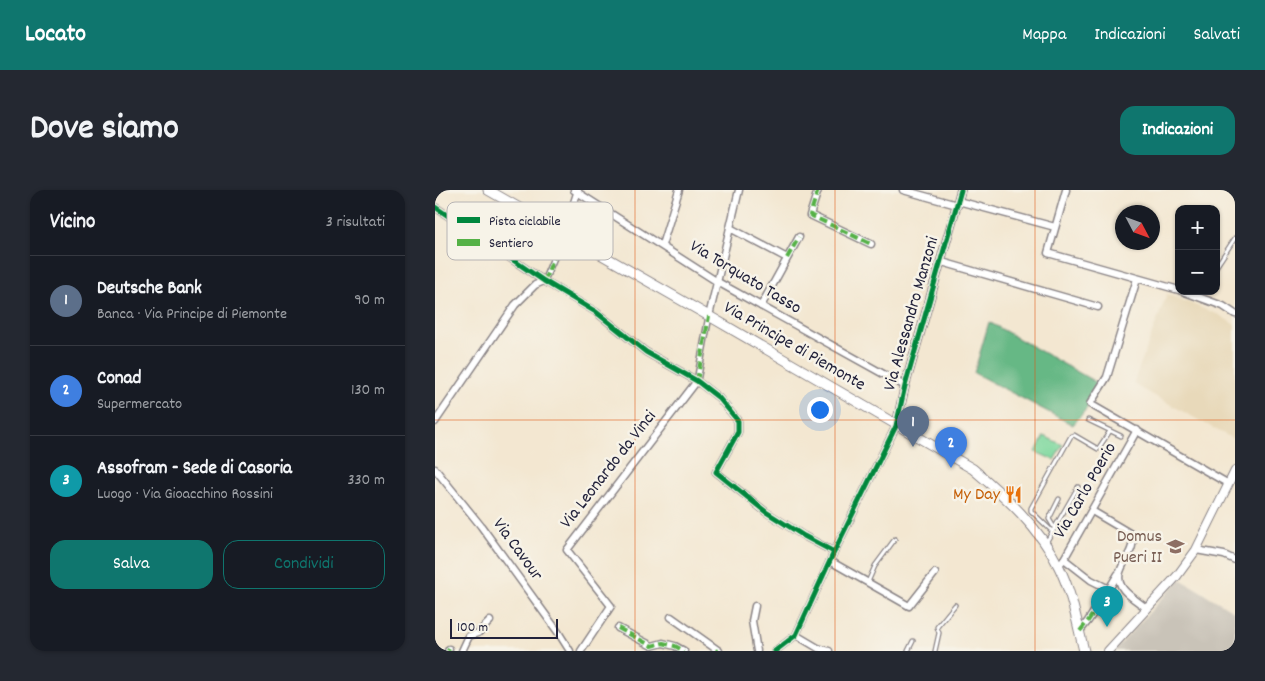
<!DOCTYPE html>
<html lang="it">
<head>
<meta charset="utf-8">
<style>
  :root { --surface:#171b24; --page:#242831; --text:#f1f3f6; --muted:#9ea1a6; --line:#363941; --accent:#0f766e }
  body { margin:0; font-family:Dekko,sans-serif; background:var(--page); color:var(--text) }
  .controls { position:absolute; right:15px; top:15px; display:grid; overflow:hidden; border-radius:10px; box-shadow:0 1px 4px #0004 }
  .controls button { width:45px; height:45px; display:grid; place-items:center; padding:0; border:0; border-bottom:1px solid var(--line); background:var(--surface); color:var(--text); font:25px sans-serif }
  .compass { position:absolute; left:680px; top:15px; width:45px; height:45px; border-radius:50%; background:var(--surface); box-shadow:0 1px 4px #0004; rotate:131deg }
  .scale { position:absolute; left:15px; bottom:12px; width:108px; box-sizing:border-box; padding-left:5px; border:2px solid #22223b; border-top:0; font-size:14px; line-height:18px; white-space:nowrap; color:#22223b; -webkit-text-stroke:4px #f7f3e8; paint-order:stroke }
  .you { position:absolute; left:384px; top:219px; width:18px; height:18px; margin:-12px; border:4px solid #fff; border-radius:50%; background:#1a73e8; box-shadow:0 0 0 8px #1a73e833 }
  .badge { display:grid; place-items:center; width:32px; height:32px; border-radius:50%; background:var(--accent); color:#fff; font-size:16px; font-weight:700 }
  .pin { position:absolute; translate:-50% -41px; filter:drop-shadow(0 1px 2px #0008) }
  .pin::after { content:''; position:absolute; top:26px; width:18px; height:15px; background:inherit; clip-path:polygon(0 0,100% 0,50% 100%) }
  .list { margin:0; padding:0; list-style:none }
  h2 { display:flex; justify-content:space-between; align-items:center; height:65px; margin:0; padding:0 20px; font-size:21px }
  h2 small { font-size:16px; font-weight:400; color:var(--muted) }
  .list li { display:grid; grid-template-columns:32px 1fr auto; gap:15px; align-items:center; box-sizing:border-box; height:90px; padding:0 20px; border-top:1px solid var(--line) }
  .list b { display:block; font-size:19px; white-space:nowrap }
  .list p { margin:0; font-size:16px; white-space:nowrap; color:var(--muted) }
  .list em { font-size:16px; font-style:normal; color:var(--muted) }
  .actions { display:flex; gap:10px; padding:15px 20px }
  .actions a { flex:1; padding:11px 0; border:1px solid var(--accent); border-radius:15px; text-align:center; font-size:18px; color:var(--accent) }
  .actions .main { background:var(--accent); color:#fff }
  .map { position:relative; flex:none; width:800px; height:461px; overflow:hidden; border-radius:15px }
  header { display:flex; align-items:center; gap:30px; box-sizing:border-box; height:70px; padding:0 25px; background:var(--accent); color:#fff }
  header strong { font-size:24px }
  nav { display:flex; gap:28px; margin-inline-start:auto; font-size:18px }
  .intro { display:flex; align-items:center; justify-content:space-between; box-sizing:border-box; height:120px; padding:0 30px }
  h1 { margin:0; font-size:35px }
  .button { padding:12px 22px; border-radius:15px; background:var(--accent); color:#fff; font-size:18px; font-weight:700 }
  main { display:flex; gap:30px; padding:0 30px }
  aside { flex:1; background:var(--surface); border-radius:15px; box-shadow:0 1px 4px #0004 }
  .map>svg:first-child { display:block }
  .built { fill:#e8d9ba }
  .industrial { fill:#c9c3b8 }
  .green { fill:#7ed89e; stroke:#507d6c }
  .forest { fill:#66b885; stroke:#446d60 }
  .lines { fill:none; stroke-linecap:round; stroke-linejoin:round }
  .service-casing { stroke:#8a8486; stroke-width:5.5 }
  .pedestrian-casing { stroke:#8a8486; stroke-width:8 }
  .minor-casing { stroke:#8a8486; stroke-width:9 }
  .tertiary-casing { stroke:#8a8486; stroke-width:10 }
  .secondary-casing { stroke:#8a8486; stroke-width:11 }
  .service { stroke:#fff; stroke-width:3 }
  .pedestrian { stroke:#fff; stroke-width:5 }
  .minor { stroke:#fff; stroke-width:6 }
  .tertiary { stroke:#fff; stroke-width:8 }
  .secondary { stroke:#fff; stroke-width:9 }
  .quiet { stroke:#55b146; stroke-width:4; stroke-dasharray:8 4; stroke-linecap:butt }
  .cycleway-casing { stroke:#f7f3e8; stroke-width:8 }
  .cycleway { stroke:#00873e; stroke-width:5 }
  .grid { fill:none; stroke:#de560e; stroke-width:1; stroke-opacity:0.55 }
  .labels { text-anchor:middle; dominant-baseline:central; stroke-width:5; stroke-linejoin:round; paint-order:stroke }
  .street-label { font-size:18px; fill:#22223b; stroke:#f7f3e8 }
  .food-label { font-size:18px; fill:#c56008; stroke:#f7f3e8; text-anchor:end }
  .education-label { font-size:18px; fill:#785e54; stroke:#f7f3e8; text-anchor:end }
  .key { fill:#f7f3e8; stroke:#b7b4b4; stroke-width:1 }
  .key-label { font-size:14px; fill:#22223b }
</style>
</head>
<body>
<header>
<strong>Locato</strong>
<nav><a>Mappa</a><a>Indicazioni</a><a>Salvati</a></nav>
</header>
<div class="intro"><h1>Dove siamo</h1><a class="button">Indicazioni</a></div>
<main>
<aside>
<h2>Vicino<small>3 risultati</small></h2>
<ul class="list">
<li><span class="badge" style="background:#5c6f8a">1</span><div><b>Deutsche Bank</b><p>Banca · Via Principe di Piemonte</p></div><em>90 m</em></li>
<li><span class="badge" style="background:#3f7fe0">2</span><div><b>Conad</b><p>Supermercato</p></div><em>130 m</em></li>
<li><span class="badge" style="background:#0f9aa8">3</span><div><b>Assofram - Sede di Casoria</b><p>Luogo · Via Gioacchino Rossini</p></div><em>330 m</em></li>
</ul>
<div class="actions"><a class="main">Salva</a><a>Condividi</a></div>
</aside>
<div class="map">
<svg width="800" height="461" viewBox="0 0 800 461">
  <rect width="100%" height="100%" fill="#f7f3e8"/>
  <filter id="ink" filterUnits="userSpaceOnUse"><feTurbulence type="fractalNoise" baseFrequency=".02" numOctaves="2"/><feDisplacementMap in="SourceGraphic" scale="10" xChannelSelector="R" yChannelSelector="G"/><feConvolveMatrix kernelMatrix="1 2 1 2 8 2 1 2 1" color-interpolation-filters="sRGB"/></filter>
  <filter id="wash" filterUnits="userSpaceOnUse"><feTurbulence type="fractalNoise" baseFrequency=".0096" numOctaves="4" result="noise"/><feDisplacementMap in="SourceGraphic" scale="20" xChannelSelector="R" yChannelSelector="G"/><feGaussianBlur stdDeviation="1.12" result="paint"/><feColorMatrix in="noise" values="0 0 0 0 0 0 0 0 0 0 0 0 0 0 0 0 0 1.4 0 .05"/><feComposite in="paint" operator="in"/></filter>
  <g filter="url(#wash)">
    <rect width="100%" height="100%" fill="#f3e7d1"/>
    <polygon class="built" points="732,104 784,125 800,135 800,250 698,194"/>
    <polygon class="industrial" points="745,389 800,422 800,461 679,461"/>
    <polygon class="green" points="609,246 628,255 619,270 601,262"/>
    <polygon class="forest" points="554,132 664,194 652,218 638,235 539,183"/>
  </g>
  <g filter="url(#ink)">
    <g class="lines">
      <defs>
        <g id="service">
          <polyline points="781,77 800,48"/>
          <polyline points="653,230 686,246"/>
          <polyline points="620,339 614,329 624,309"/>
          <polyline points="618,342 596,321 596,318 636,246 639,245 663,259 675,241"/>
          <polyline points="612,351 643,297"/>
          <polyline points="433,392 440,376 460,349"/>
          <polyline points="473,461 478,451"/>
          <polyline points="500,461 504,443 502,437 520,415"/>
        </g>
        <g id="pedestrian">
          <polyline points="109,91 129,44"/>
          <polyline points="262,191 274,126"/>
        </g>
        <g id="minor">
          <polyline points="139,0 281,91 470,196"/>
          <polyline points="383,0 375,25 436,54"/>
          <polyline points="468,0 522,15"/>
          <polyline points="631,0 613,63 744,100"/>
          <polyline points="523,11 620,37"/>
          <polyline points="0,17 109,91 161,122 211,162 262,191 284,208 303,231 303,242 281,282 331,322 369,346 399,362"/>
          <polyline points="295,38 352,68"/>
          <polyline points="129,44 143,0"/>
          <polyline points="227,55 244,0"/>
          <polyline points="507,72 663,117"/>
          <polyline points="702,89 672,187 655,214 792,293"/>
          <polyline points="747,101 788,116 800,124"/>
          <polyline points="326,116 364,47"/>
          <polyline points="274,126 304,0"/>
          <polyline points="0,232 80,115 100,95 109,91"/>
          <polyline points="0,279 46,336 123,442 135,461"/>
          <path d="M657 321 696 344C705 364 672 380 689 400 695 407 704 412 711 418"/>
          <polyline points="761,360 789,365 800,370"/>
          <polyline points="629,369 656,390 674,399 683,384"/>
          <polyline points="395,371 474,416 500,383"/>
          <polyline points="623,376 629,369 702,240"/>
          <polyline points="320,416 317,431 322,461"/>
          <polyline points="236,427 284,461"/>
          <polyline points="183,438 217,456 228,453 240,456 249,461"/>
          <polyline points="645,441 653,431 674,399"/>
          <polyline points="361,445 383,458 394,461"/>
          <polyline points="13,461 14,459"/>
          <polyline points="27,461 34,446 43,443 55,431"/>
          <polyline points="146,461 176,416 132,360 262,191"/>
          <polyline points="340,461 361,445 399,362 461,236"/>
        </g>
        <g id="tertiary">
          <polyline points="461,236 470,196 526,0"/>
          <polyline points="673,461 742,386 761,360 800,281"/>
        </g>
        <path id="secondary" d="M53 0 274 126 538 279C570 306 605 338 624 377 637 403 642 433 649 461"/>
      </defs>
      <use href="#service" class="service-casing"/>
      <use href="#pedestrian" class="pedestrian-casing"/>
      <use href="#minor" class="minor-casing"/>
      <use href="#tertiary" class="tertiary-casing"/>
      <use href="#secondary" class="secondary-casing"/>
      <use href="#service" class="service"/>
      <use href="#pedestrian" class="pedestrian"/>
      <use href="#minor" class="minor"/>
      <use href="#tertiary" class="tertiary"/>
      <use href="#secondary" class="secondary"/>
      <g class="quiet">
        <polyline points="383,0 375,25 436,54"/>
        <polyline points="352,68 364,47"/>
        <polyline points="109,91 129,44"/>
        <polyline points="262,191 274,126"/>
        <polyline points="183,438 217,456 228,453 240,456 249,461"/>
        <polyline points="645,441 653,431 674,399"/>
        <polyline points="13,461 14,459"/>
        <polyline points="281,461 283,460"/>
      </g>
      <defs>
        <g id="cycleway">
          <polyline points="0,17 109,91 161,122 211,162 262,191 284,208 303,231 303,242 281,282 331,322 369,346 399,362"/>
          <polyline points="340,461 361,445 399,362 461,236 470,196 526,0"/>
        </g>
      </defs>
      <use href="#cycleway" class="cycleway-casing"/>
      <use href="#cycleway" class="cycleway"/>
    </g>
  </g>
  <path class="grid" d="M200 0V461M400 0V461M600 0V461M0 230H800"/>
  <defs>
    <symbol id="restaurant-bare" viewBox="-9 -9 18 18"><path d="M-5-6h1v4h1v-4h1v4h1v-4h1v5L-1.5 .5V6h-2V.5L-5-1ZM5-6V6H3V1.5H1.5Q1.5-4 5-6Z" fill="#e8710a" stroke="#f7f3e8" stroke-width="2.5" paint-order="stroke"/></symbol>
    <symbol id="school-bare" viewBox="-9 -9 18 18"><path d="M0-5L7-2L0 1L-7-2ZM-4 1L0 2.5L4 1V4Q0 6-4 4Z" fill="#8d6e63" stroke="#f7f3e8" stroke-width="2.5" paint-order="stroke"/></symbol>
  </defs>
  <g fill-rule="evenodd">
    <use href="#restaurant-bare" x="566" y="292" width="25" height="25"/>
    <use href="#school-bare" x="728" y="344" width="25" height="25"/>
  </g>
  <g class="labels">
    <g class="street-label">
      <text transform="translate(310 88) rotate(31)">Via Torquato Tasso</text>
      <text transform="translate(477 124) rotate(-74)">Via Alessandro Manzoni</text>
      <text transform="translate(359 157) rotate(30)">Via Principe di Piemonte</text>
      <text transform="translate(174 280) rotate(-52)">Via Leonardo da Vinci</text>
      <text transform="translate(651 301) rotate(-60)">Via Carlo Poerio</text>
      <text transform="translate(82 360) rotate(54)">Via Cavour</text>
    </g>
    <g class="food-label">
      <text x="565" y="305">My Day</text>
    </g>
    <g class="education-label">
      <text x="727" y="347">Domus<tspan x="727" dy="21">Pueri II</tspan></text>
    </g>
  </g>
  <rect x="12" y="12" width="166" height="58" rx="8" class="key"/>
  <rect x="22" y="27" width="23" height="6" fill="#00873e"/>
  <rect x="22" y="49" width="23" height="7" fill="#55b146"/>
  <g class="key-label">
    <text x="54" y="35">Pista ciclabile</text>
    <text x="54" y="57">Sentiero</text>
  </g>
</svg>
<div class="controls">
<button>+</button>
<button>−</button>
</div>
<svg class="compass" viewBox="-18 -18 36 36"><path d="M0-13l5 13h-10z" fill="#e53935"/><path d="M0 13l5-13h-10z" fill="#9ea1a6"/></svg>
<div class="scale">100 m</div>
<div class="you"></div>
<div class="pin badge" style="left:478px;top:257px;background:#5c6f8a">1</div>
<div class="pin badge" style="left:516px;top:278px;background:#3f7fe0">2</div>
<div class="pin badge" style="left:672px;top:437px;background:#0f9aa8">3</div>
</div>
</main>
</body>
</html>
